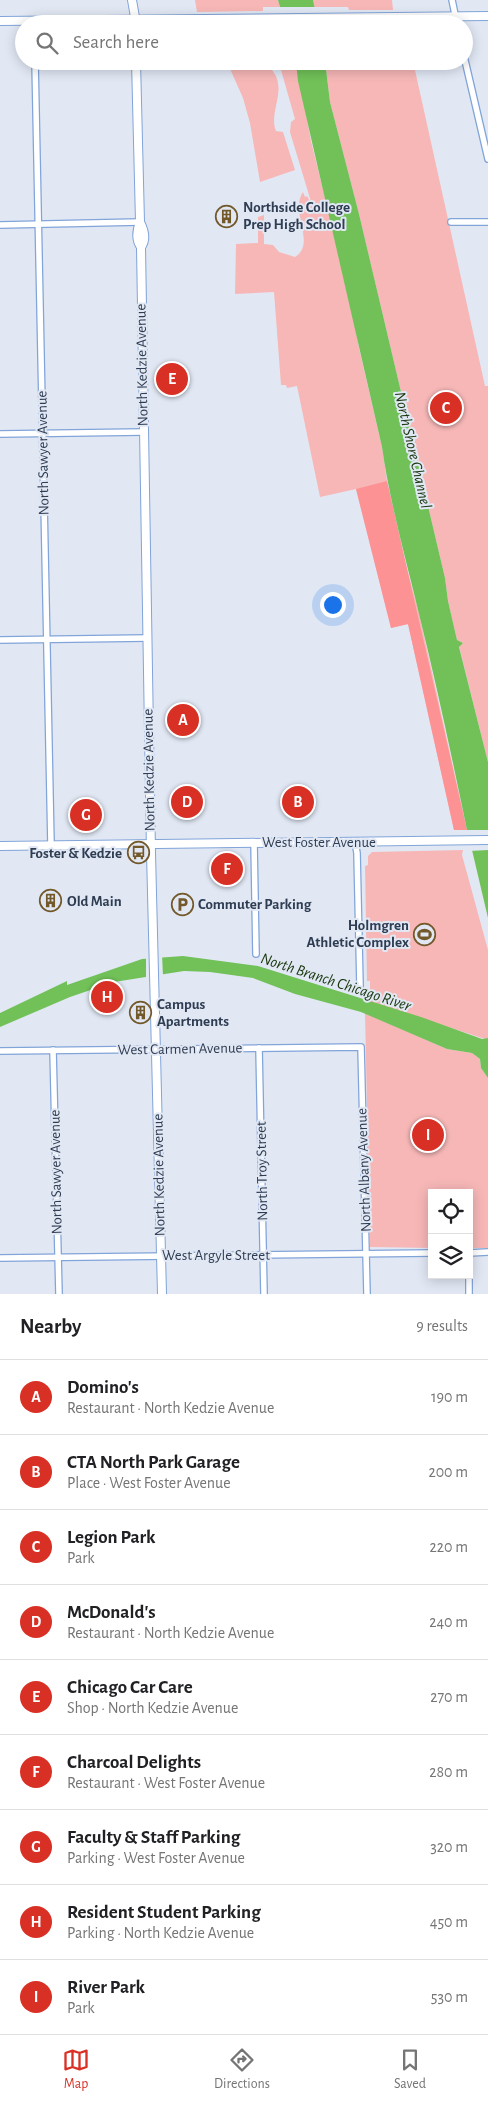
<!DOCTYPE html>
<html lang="en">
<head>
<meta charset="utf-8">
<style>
  :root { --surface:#fff; --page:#f2f2f2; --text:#202124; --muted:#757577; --line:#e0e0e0; --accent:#d93025 }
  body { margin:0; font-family:"Alegreya Sans",sans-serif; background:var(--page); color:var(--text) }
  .controls { position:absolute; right:15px; bottom:15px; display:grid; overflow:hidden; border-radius:0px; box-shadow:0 2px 12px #0003 }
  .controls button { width:45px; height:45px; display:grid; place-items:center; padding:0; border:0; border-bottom:1px solid var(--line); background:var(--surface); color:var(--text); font:25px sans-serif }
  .you { position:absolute; left:332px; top:604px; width:18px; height:18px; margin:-12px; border:4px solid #fff; border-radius:50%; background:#1a73e8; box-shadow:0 0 0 8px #1a73e833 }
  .badge { display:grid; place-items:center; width:32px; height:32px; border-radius:50%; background:var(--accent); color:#fff; font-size:16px; font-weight:700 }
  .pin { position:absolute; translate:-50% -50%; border:2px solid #fff; box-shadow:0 1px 5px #0006 }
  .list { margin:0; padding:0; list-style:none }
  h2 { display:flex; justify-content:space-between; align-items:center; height:65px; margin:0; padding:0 20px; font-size:21px }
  h2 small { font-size:16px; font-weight:400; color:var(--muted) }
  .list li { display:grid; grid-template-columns:32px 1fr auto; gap:15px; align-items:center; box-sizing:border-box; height:75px; padding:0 20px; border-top:1px solid var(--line) }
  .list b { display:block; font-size:19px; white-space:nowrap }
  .list p { margin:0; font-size:16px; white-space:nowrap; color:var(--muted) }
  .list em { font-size:16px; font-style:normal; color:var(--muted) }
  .icon { flex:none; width:28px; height:28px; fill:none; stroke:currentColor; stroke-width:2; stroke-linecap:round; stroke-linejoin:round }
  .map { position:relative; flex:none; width:488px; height:1294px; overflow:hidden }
  .search { position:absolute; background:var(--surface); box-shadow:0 2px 12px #0003; left:15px; right:15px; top:15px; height:55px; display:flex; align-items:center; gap:12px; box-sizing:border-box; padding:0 18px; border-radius:28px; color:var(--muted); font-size:19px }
  .sheet { height:740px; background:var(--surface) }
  nav { display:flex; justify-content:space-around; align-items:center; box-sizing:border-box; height:70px; border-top:1px solid var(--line); background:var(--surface); font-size:14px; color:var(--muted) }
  nav a { display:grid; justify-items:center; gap:2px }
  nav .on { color:var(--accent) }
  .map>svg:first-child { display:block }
  .green { fill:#f7b7b7 }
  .forest { fill:#fd9295 }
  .water { fill:#71c158 }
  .pier { fill:#e1e8f4 }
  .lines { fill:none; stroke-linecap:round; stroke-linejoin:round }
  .street-casing { stroke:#81a4d9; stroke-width:8 }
  .secondary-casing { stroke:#81a4d9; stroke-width:10 }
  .street { stroke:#fff; stroke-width:5.5 }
  .secondary { stroke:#fff; stroke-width:8 }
  .labels { text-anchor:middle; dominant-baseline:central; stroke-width:4; stroke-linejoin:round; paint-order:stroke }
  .poi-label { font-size:15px; font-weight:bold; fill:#2f3d53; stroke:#e1e8f4; text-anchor:start }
  .street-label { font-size:15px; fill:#2f3d53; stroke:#e1e8f4 }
  .water-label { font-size:16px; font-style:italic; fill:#17360d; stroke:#e1e8f4 }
</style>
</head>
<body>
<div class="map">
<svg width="488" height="1294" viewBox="0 0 488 1294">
  <rect width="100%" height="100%" fill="#e1e8f4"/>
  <g class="green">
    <polygon points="195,0 278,0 280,7 263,7 263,11 197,12"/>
    <polygon points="313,0 392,0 393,10 349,10 348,7 314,7"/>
    <path d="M252 61C257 64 267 65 271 69 289 88 268 112 276 131L283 132 295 170 260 182 250 123 243 98 227 62Z"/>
    <path d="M276 61H296L311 141 349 294 359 348 382 447 387 481 404 558 419 613 467 830H454L408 624 391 628 356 489 320 497 297 386 287 388 286 385H281L274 292 235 294 236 244 258 243V217L264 215V244L273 245 279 252 295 257C317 243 289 212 303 192L305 197 307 196 312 205 290 132 291 122 295 119 281 70Z"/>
    <polygon points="325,61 413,61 485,386 488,386 488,762 459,646 463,643 457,640 448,601 445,578 359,214 330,102"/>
    <polygon points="463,850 462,855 488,950 488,1038 485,1039 365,1000 365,994 370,995 370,981 367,981 365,866 368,865 368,856 372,852"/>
    <polygon points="365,1013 447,1049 472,1053 480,1059 481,1068 488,1078 488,1248 469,1248 469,1193 432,1193 432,1248 370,1247"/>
  </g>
  <polygon class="forest" points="387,481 467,830 454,830 408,624 391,628 356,489"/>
  <g class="water">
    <polygon points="278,0 313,0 318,24 309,7 280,7"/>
    <path d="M296 61H325L330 102 359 214 445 578 448 601 457 640 463 643 459 647 488 762V918L472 850H478L473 830H467C452 758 437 686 419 614 406 559 390 504 382 447L298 81Z"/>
    <polygon points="183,956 258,966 421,1017 482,1039 488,1038 488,1078 481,1068 480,1059 472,1053 447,1049 361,1012 295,994 253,978 210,972 184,971 114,982 70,997 0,1027 0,1013 67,981 67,985 142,959"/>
  </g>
  <g class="pier">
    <polygon points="277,7 317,7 320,24 282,24"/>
    <polygon points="465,830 488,830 488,850 469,851 475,848 471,832"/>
    <polygon points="162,954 163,977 146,979 146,956"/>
  </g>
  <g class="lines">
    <defs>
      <g id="street">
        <polyline points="452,0 457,24"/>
        <polyline points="464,56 488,159"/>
        <polyline points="35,61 51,845"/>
        <polyline points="451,222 488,222"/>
        <polyline points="0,225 140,222"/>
        <polyline points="0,434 143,432"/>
        <polyline points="0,640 147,638"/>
        <polyline points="254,842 256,954"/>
        <polyline points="355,842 357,853 360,986"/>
        <polyline points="259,1048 264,1294"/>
        <polyline points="53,1050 59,1294"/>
        <polyline points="0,1051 361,1047 367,1294"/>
        <polyline points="469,1253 488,1252"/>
        <polyline points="0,1258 432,1253"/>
        <polyline points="469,1275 469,1294"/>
      </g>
      <g id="secondary">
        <polyline points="132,0 136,23"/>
        <polyline points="0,21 488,16"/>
        <path d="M136 61 140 222C137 230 135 239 141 247L151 853 162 1294"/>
        <path d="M140 222C144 230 147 239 141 247"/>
        <polyline points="0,846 488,840"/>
      </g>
    </defs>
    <use href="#street" class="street-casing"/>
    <use href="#secondary" class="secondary-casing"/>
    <use href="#street" class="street"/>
    <use href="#secondary" class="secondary"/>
  </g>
  <defs>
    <symbol id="building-ring" viewBox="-11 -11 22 22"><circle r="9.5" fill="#e1e8f4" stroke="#73582a" stroke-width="1.5"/><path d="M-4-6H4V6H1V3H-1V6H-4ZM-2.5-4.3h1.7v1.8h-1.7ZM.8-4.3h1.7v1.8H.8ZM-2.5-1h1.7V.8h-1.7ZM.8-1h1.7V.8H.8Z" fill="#73582a"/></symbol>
    <symbol id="bus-ring" viewBox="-11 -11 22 22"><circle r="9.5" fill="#e1e8f4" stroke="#73582a" stroke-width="1.5"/><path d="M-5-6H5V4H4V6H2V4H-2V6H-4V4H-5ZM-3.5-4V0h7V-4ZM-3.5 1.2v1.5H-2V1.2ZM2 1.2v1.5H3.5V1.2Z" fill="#73582a"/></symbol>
    <symbol id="parking-ring" viewBox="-11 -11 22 22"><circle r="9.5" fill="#e1e8f4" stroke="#73582a" stroke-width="1.5"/><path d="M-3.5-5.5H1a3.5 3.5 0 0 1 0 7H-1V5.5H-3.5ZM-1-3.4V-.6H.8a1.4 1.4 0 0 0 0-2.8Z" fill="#73582a"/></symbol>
    <symbol id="stadium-ring" viewBox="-11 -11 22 22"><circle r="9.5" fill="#e1e8f4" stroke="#73582a" stroke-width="1.5"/><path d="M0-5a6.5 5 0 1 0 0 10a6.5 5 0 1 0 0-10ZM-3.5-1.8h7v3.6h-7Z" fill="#73582a"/></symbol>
  </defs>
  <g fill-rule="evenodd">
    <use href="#building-ring" x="214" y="204" width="25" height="25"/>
    <use href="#bus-ring" x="126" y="840" width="25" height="25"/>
    <use href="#building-ring" x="38" y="888" width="25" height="25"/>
    <use href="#parking-ring" x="170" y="892" width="25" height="25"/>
    <use href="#stadium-ring" x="412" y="922" width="25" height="25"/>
    <use href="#building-ring" x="128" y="1000" width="25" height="25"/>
  </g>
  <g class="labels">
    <g class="poi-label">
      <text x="243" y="207">Northside College<tspan x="243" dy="17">Prep High School</tspan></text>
      <text x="122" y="853" text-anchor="end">Foster &amp; Kedzie</text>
      <text x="67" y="901">Old Main</text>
      <text x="198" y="904">Commuter Parking</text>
      <text x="409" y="925" text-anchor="end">Holmgren<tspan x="409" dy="17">Athletic Complex</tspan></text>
      <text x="157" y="1004">Campus<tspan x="157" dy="17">Apartments</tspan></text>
    </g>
    <g class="street-label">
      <text transform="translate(142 365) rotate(-91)">North Kedzie Avenue</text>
      <text transform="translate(43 453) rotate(-91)">North Sawyer Avenue</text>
      <text transform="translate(149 770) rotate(-91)">North Kedzie Avenue</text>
      <text x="319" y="842">West Foster Avenue</text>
      <text transform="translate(180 1049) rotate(-1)">West Carmen Avenue</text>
      <text transform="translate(364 1170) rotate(-92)">North Albany Avenue</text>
      <text transform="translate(262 1171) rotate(-91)">North Troy Street</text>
      <text transform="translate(56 1172) rotate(-91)">North Sawyer Avenue</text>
      <text transform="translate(159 1175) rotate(-91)">North Kedzie Avenue</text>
      <text x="216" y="1255">West Argyle Street</text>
    </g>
    <g class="water-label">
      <text transform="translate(413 450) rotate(77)">North Shore Channel</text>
      <text transform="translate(336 982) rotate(18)">North Branch Chicago River</text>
    </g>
  </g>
</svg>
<div class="controls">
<button><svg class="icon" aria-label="locate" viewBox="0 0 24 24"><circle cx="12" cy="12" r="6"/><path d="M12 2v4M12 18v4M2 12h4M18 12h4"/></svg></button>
<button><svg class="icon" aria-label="layers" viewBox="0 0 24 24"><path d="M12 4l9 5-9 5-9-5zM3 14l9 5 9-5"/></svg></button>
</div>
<div class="you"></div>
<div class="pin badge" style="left:183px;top:720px">A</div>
<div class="pin badge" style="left:298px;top:802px">B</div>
<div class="pin badge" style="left:446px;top:408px">C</div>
<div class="pin badge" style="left:187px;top:802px">D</div>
<div class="pin badge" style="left:172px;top:379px">E</div>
<div class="pin badge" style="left:227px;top:869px">F</div>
<div class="pin badge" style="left:86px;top:815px">G</div>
<div class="pin badge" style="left:107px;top:997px">H</div>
<div class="pin badge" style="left:428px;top:1135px">I</div>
<div class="search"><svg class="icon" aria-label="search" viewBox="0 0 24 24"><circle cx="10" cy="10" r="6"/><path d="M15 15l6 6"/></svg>Search here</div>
</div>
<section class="sheet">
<h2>Nearby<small>9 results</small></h2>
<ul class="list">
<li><span class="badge">A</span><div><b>Domino's</b><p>Restaurant · North Kedzie Avenue</p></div><em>190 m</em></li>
<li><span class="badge">B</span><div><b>CTA North Park Garage</b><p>Place · West Foster Avenue</p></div><em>200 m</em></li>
<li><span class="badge">C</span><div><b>Legion Park</b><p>Park</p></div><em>220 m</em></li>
<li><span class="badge">D</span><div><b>McDonald's</b><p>Restaurant · North Kedzie Avenue</p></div><em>240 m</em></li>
<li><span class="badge">E</span><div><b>Chicago Car Care</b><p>Shop · North Kedzie Avenue</p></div><em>270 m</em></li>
<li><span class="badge">F</span><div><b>Charcoal Delights</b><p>Restaurant · West Foster Avenue</p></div><em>280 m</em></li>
<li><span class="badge">G</span><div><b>Faculty &amp; Staff Parking</b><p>Parking · West Foster Avenue</p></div><em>320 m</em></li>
<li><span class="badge">H</span><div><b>Resident Student Parking</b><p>Parking · North Kedzie Avenue</p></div><em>450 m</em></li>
<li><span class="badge">I</span><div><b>River Park</b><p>Park</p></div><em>530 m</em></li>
</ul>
</section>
<nav>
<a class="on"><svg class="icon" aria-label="map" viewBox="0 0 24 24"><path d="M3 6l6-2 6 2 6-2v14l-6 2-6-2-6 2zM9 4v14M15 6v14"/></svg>Map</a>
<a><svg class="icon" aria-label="directions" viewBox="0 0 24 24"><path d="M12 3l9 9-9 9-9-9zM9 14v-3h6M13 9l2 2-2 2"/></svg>Directions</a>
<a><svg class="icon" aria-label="saved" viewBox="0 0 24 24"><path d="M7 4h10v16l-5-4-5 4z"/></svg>Saved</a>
</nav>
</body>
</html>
